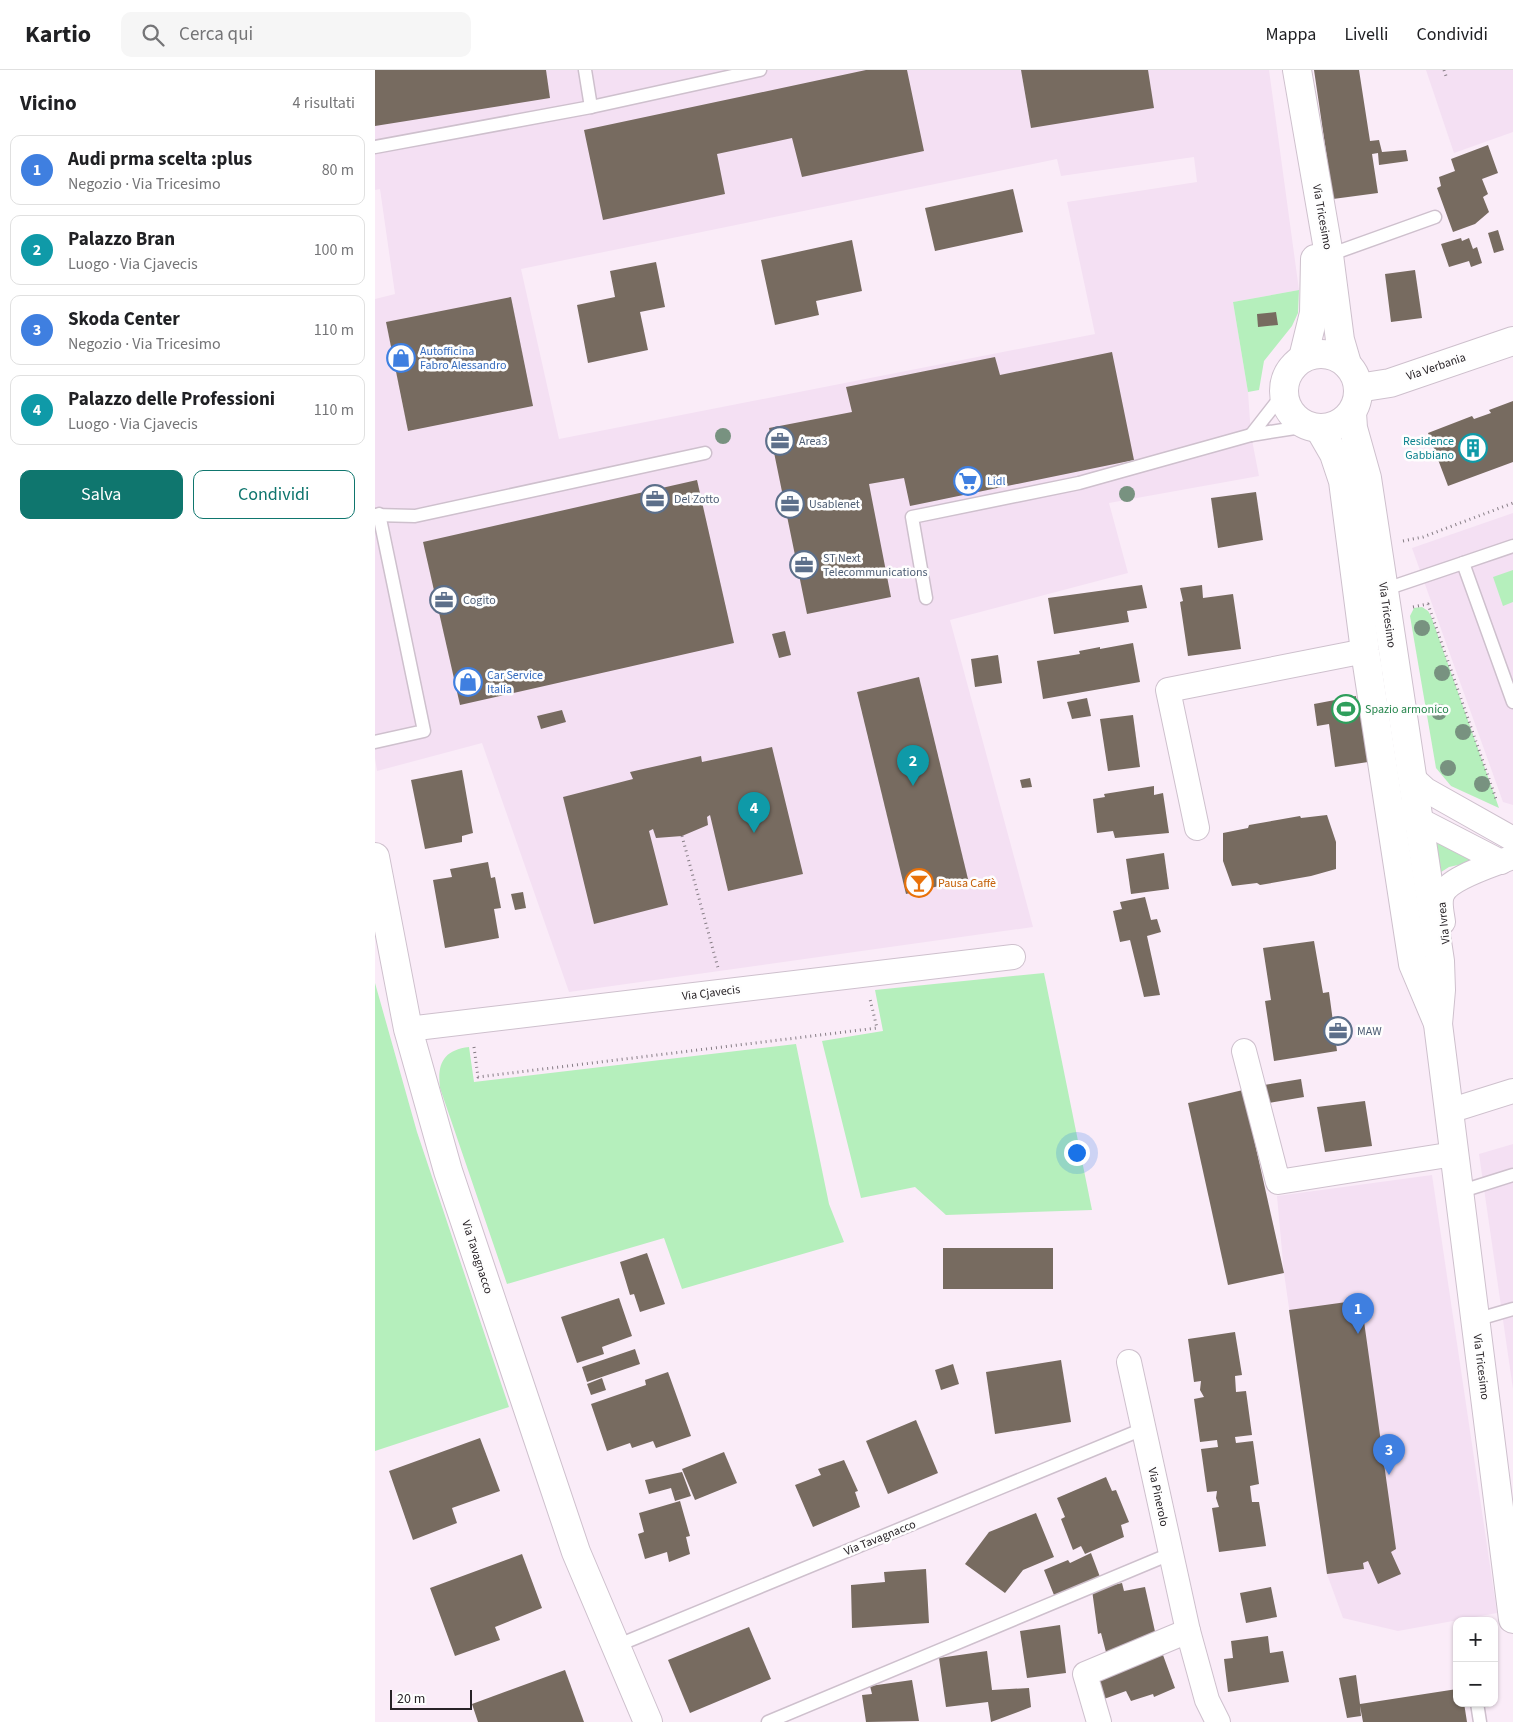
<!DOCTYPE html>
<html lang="it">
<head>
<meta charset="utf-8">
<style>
  :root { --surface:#fff; --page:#f6f6f6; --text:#202124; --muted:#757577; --line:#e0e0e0; --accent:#0f766e }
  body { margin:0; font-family:"Source Sans 3",sans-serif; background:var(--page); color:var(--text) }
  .controls { position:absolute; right:15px; bottom:15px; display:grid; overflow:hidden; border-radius:10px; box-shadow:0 1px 4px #0004 }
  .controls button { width:45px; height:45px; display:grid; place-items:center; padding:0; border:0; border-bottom:1px solid var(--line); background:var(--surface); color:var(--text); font:25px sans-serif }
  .scale { position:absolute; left:15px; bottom:12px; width:82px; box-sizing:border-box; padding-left:5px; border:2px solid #282327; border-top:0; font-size:14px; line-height:18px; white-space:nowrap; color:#282327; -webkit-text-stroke:4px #fefefe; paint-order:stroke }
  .you { position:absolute; left:701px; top:1082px; width:18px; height:18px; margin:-12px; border:4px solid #fff; border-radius:50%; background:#1a73e8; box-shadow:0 0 0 8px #1a73e833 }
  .badge { display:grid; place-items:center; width:32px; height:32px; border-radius:50%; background:var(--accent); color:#fff; font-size:16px; font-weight:700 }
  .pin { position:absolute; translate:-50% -41px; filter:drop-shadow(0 1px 2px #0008) }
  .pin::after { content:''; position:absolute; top:26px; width:18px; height:15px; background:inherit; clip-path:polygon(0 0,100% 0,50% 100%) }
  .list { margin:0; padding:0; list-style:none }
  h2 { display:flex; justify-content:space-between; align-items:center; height:65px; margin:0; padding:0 20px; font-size:21px }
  h2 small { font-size:16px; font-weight:400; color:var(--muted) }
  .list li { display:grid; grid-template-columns:32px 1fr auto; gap:15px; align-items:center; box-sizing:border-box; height:70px; margin:0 10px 10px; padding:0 10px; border:1px solid var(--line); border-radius:10px }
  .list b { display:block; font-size:19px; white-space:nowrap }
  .list p { margin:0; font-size:16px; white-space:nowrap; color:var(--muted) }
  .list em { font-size:16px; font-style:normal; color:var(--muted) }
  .actions { display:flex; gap:10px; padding:15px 20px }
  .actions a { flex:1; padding:11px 0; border:1px solid var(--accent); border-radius:10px; text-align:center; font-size:18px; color:var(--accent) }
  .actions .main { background:var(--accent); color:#fff }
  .icon { flex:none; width:28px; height:28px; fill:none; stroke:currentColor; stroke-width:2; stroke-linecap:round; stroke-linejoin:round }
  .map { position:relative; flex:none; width:1138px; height:1652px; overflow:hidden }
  header { display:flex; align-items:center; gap:30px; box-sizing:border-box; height:70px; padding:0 25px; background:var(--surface); border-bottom:1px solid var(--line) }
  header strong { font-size:24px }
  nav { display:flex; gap:28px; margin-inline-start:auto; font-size:18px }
  .search { width:350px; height:45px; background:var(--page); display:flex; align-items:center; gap:12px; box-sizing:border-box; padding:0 18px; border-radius:10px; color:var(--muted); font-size:19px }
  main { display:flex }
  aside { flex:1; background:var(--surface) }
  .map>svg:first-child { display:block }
  .built { fill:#f4e0f3; fill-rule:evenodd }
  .green { fill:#b5efbc }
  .building { fill:#776b60 }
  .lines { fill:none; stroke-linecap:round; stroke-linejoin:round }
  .service-casing { stroke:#cec0cd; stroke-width:15 }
  .minor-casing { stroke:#cec0cd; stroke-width:26 }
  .tertiary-casing { stroke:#cec0cd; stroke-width:30 }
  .primary-casing { stroke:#cec0cd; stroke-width:30 }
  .path { stroke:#877e86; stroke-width:3; stroke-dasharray:1 4; stroke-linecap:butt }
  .service { stroke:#fff; stroke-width:12 }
  .minor { stroke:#fff; stroke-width:24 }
  .tertiary { stroke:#fff; stroke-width:28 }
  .primary { stroke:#fff; stroke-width:28 }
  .tree { fill:#789280 }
  .labels { text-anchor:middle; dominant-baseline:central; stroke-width:5; stroke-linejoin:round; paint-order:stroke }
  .street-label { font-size:12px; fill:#282327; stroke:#fefefe }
  .shop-label { font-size:12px; fill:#366cbe; stroke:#fefefe; text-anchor:start }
  .service-label { font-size:12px; fill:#4e5e75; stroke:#fefefe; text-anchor:start }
  .culture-label { font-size:12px; fill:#0d838f; stroke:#fefefe; text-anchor:end }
  .leisure-label { font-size:12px; fill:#27864d; stroke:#fefefe; text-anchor:start }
  .food-label { font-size:12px; fill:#c56008; stroke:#fefefe; text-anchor:start }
</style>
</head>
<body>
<header>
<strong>Kartio</strong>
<div class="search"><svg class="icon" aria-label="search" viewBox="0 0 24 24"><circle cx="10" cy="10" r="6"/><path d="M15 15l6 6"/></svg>Cerca qui</div>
<nav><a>Mappa</a><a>Livelli</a><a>Condividi</a></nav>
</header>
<main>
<aside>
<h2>Vicino<small>4 risultati</small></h2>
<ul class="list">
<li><span class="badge" style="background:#3f7fe0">1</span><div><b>Audi prma scelta :plus</b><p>Negozio · Via Tricesimo</p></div><em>80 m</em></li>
<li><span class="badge" style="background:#0f9aa8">2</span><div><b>Palazzo Bran</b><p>Luogo · Via Cjavecis</p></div><em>100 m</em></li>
<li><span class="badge" style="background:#3f7fe0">3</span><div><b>Skoda Center</b><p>Negozio · Via Tricesimo</p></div><em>110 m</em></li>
<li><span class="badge" style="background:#0f9aa8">4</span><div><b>Palazzo delle Professioni</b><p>Luogo · Via Cjavecis</p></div><em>110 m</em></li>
</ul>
<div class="actions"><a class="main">Salva</a><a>Condividi</a></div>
</aside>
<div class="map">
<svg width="1138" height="1652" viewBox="0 0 1138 1652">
  <rect width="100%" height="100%" fill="#faecf8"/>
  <g class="built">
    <path d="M0 0H894L924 220 858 232 873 322 876 365 884 406 734 433 753 503 575 550 658 857 194 922 107 673 2 701 0 688V229L20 224 5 119 0 120ZM819 87 822 112 692 132 720 264 184 369 146 199 682 89 686 106Z"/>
    <polygon points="1051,0 1138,0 1138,62 1079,83"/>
    <polygon points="1138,443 1138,735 1128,732 1037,478"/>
    <polygon points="1138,1074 1138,1319 1104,1084"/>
    <polygon points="1057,1105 1122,1543 1023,1561 968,1548 952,1504 909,1203 902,1126"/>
  </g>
  <g class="green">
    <polygon points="924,220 923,243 917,256 889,291 884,320 873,322 858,232"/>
    <polygon points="1138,500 1138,532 1128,536 1118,507"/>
    <polygon points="1047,537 1053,541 1056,546 1124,738 1076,716 1061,698 1035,546 1039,538"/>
    <polygon points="1057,764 1110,789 1074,797 1063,804"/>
    <polygon points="669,903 717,1140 571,1145 540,1117 486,1128 447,971 508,961 500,920"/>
    <polygon points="0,913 42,1062 134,1337 0,1381"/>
    <path d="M421 974 454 1134 469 1172 307 1219 289 1168 132 1214 65 1018C62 994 68 980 94 977L99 1012Z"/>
  </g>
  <g class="building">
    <polygon points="0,0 171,0 175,28 0,56"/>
    <polygon points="491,0 532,0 549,81 427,107 417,68 342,84 350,124 228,150 209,60"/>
    <polygon points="646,0 773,0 779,38 656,58"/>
    <polygon points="939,0 984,0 995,71 1004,70 1007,82 1031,80 1033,91 1004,95 1003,83 997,84 1003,123 958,129"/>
    <polygon points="1113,75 1123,103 1107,109 1113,124 1108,127 1114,142 1100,154 1078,162 1062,118 1066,116 1064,107 1080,101 1076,89"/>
    <polygon points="638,119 648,162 560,181 550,138"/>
    <polygon points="1123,160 1129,180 1119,183 1113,163"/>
    <polygon points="1086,168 1087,171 1094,168 1098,179 1102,177 1107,193 1096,197 1094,191 1074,197 1066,174"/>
    <polygon points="477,170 487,221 441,231 444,245 400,255 386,190"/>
    <polygon points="281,192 290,237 265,242 273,280 213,293 202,235 240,227 235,201"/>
    <polygon points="1040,200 1047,248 1016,252 1010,204"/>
    <polygon points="136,227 158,336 33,361 11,252"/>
    <polygon points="901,242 903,255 883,257 882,244"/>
    <polygon points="737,282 759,390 535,436 529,408 494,414 516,527 432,544 394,358 477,342 471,317 620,287 625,305"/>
    <polygon points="1138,331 1138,392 1073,416 1053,363 1097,346 1099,349 1116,343 1114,340"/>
    <polygon points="322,410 359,573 85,635 48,472"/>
    <polygon points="881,422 888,470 843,478 836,428"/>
    <polygon points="767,515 772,538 752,541 754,552 679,564 673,528"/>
    <polygon points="827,515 828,528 858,524 866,579 813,586 805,532 808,531 805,518"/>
    <polygon points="410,561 416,585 404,588 397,564"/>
    <polygon points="758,573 765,612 668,629 662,591 705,584 704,581 725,577 725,579"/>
    <polygon points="623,585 627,613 600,617 596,589"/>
    <polygon points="544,607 593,809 531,824 482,622"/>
    <polygon points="981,626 982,636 985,635 993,692 960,697 954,654 942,656 939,634"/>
    <polygon points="712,628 716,646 697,649 692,632"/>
    <polygon points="187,640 191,652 166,659 162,646"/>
    <polygon points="758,645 765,697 733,701 725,649"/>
    <polygon points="397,677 428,804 353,821 335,745 332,747 333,755 307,766 281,768 278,759 274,761 293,835 219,854 188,727 258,709 255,702 326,686 327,692"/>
    <polygon points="87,700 98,763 87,766 87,772 50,779 36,710"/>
    <polygon points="655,708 657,717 647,718 645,710"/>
    <polygon points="779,716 779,725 788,723 794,763 740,768 738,761 722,763 718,729 730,727 729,724"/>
    <polygon points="952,745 961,772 961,799 936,806 885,815 882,813 857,816 848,791 848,763 873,758 874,755 925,746 926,748"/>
    <polygon points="789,783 794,819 756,824 751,789"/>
    <polygon points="113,792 116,808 120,807 126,838 119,839 124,868 70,878 58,810 77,807 75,799"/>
    <polygon points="148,822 151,838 140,840 136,824"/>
    <polygon points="770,827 776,850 782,849 786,862 772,866 785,925 769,927 755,870 745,872 738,841 747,839 745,832"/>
    <polygon points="939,871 948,923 954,922 962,981 899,991 890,931 896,930 888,878"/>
    <polygon points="926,1009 929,1027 894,1033 889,1015"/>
    <polygon points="868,1020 909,1203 853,1215 813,1033"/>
    <polygon points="990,1031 997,1076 950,1082 942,1037"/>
    <rect x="568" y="1178" width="110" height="41"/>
    <polygon points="272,1183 290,1234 265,1242 259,1224 255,1225 245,1192"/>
    <polygon points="244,1228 257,1266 227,1277 229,1284 202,1293 186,1247"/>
    <polygon points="986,1230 1021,1479 1016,1482 1026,1504 1003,1514 993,1491 988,1493 989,1499 952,1504 914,1240"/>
    <polygon points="860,1262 867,1305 860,1306 861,1322 871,1321 877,1365 860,1367 861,1373 878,1371 884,1414 875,1416 877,1432 884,1432 891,1476 844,1482 837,1438 844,1437 841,1428 842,1421 832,1422 826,1379 843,1377 842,1370 825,1372 819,1329 829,1327 825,1320 826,1311 819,1312 813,1269"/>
    <polygon points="260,1279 265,1294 212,1312 207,1297"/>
    <polygon points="686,1290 696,1352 620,1364 611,1302"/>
    <polygon points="578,1294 584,1314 566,1320 560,1300"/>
    <polygon points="293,1302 316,1366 281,1378 278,1371 257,1378 255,1373 232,1381 216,1334 271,1315 270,1310"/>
    <polygon points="227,1308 231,1320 216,1325 212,1314"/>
    <polygon points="541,1350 563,1403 513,1424 491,1371"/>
    <polygon points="105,1368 125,1421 77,1438 82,1453 38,1470 14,1401"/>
    <polygon points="349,1382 362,1413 320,1430 307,1399"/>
    <polygon points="469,1390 483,1421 480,1422 485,1437 438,1457 420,1415 446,1405 443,1399"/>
    <polygon points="307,1402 316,1426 300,1431 296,1418 274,1424 270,1410"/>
    <polygon points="731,1407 737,1421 741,1420 754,1452 746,1455 749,1467 710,1484 706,1476 698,1480 686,1449 690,1447 682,1428"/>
    <polygon points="305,1431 315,1466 311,1467 315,1484 294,1492 292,1482 270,1489 263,1464 269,1462 264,1443"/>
    <polygon points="661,1443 679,1487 648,1500 630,1523 590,1494 614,1462"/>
    <polygon points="716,1483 725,1507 679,1525 669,1500 693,1490 695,1493"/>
    <polygon points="147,1484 167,1538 120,1557 125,1570 80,1586 55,1518"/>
    <polygon points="551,1499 554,1553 477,1558 476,1515 510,1512 509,1502"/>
    <polygon points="747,1513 749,1521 770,1517 781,1566 732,1586 726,1563 723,1564 717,1520"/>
    <polygon points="896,1517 902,1547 871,1553 865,1523"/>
    <polygon points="685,1555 691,1603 652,1608 645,1561"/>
    <polygon points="374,1557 396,1609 315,1643 293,1590"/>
    <polygon points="893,1566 895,1583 908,1581 914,1612 853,1622 849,1589 858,1588 856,1571"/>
    <polygon points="612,1581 617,1620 654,1618 656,1637 616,1652 613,1632 571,1637 564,1588"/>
    <polygon points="788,1585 800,1618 779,1627 778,1624 756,1631 751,1621 729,1629 722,1609"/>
    <polygon points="190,1600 209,1652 103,1652 97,1634"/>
    <polygon points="981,1605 985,1634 1082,1619 1082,1633 1089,1633 1092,1652 988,1652 985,1636 986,1646 972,1648 964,1608"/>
    <polygon points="537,1610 544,1651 491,1652 487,1625 497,1624 495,1616"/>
  </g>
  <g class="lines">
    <defs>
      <g id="service">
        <polyline points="210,0 216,37"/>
        <polyline points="0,77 216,37 385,0"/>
        <polyline points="954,185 1060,147"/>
        <polyline points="908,324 876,365 933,356"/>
        <polyline points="0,445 40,446 330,383"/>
        <polyline points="1088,493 1138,476"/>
        <polyline points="1008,520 1088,493 1138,632"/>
        <polyline points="551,528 537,447 704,413 876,365"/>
        <polyline points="0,672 49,661 4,444"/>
        <polyline points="1084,1122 1138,1105"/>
        <polyline points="1100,1250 1138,1239"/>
        <polyline points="241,1576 768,1359"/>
        <polyline points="1102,1633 1105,1652"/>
        <polyline points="393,1652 795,1484"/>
      </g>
      <g id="minor">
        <polyline points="1034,699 1039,709 1051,720 1138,769"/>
        <polyline points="1031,743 1126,792"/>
        <polyline points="822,758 793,620 990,581 995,599"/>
        <path d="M1068 852C1067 844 1064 833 1067 825 1073 808 1118 795 1135 788"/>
        <polyline points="33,959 638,887"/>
        <polyline points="869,981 903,1112 1079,1084"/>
        <polyline points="1074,1041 1138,1021"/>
        <polyline points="754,1292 813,1561 832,1630 843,1652"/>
        <polyline points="724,1652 710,1604 813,1561"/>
      </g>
      <g id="tertiary">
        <polyline points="983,318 1015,313 1138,271"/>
        <polyline points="0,787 33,959 73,1101 201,1482 273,1652"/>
      </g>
      <g id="primary">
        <polyline points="922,0 954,185 965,270 972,294"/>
        <circle cx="946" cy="321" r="37"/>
        <polyline points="928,288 939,243 940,189"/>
        <polyline points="977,343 978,358 992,408 1065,891 1066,920 1063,954 1138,1549"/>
        <polyline points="944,358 959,384 968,411 990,581 1038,894 1062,951"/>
      </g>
    </defs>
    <use href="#service" class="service-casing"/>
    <use href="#minor" class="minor-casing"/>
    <use href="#tertiary" class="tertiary-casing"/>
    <use href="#primary" class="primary-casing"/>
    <g class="path">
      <polyline points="1069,0 1071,6"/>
      <polyline points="1028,471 1048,467 1138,433"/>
      <polyline points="1038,537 1053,534 1121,729"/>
      <polyline points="307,766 343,898"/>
      <polyline points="99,977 103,1007 502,958 495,929"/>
    </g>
    <use href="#service" class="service"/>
    <use href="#minor" class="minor"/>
    <use href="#tertiary" class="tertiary"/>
    <use href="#primary" class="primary"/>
  </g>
  <g class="tree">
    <circle cx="348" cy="366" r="8"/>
    <circle cx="752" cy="424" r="8"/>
    <circle cx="1047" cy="558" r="8"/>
    <circle cx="1067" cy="603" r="8"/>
    <circle cx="1064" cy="642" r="8"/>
    <circle cx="1088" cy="662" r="8"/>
    <circle cx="1073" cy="698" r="8"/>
    <circle cx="1107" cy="714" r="8"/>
  </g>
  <defs>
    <symbol id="shop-ring" viewBox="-11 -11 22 22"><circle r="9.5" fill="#fefefe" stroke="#3f7fe0" stroke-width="1.5"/><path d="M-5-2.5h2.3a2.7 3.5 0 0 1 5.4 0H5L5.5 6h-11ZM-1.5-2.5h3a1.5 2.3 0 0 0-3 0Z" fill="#3f7fe0"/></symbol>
    <symbol id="office-ring" viewBox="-11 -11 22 22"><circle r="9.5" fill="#fefefe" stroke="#5c6f8a" stroke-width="1.5"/><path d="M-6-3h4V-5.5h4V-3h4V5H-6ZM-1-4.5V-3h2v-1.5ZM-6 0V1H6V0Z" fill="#5c6f8a"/></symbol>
    <symbol id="building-ring" viewBox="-11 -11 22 22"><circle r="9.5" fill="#fefefe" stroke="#0f9aa8" stroke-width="1.5"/><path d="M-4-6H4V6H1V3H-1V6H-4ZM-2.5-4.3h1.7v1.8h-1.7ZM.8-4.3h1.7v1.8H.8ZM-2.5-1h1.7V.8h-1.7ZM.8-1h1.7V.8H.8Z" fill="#0f9aa8"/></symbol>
    <symbol id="supermarket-ring" viewBox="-11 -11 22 22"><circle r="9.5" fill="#fefefe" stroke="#3f7fe0" stroke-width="1.5"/><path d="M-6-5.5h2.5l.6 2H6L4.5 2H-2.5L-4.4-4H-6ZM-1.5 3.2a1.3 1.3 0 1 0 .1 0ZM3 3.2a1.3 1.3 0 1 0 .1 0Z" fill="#3f7fe0"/></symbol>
    <symbol id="stadium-ring" viewBox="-11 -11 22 22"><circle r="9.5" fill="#fefefe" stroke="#2e9e5b" stroke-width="1.5"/><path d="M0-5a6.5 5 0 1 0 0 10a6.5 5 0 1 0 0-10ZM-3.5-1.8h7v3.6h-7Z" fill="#2e9e5b"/></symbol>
    <symbol id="bar-ring" viewBox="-11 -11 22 22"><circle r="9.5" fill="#fefefe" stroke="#e8710a" stroke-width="1.5"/><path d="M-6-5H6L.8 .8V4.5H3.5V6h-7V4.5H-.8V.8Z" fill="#e8710a"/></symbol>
  </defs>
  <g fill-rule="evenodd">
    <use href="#shop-ring" x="10" y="272" width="32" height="32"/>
    <use href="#office-ring" x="389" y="355" width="32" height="32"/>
    <use href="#building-ring" x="1082" y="362" width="32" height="32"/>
    <use href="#supermarket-ring" x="577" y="395" width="32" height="32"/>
    <use href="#office-ring" x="264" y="413" width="32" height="32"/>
    <use href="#office-ring" x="399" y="418" width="32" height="32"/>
    <use href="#office-ring" x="413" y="479" width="32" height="32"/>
    <use href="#office-ring" x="53" y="514" width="32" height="32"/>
    <use href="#shop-ring" x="77" y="596" width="32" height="32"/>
    <use href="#stadium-ring" x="955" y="623" width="32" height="32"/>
    <use href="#bar-ring" x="528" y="797" width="32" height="32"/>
    <use href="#office-ring" x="947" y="945" width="32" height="32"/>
  </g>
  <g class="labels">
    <g class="street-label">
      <text transform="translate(947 147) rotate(80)">Via Tricesimo</text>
      <text transform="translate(1061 297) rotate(-19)">Via Verbania</text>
      <text transform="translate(1012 545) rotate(82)">Via Tricesimo</text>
      <text transform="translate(1069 853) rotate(-96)">Via Ivrea</text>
      <text transform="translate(336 923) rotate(-7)">Via Cjavecis</text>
      <text transform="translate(102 1187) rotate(72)">Via Tavagnacco</text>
      <text transform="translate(1106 1297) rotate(83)">Via Tricesimo</text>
      <text transform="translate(783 1427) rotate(78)">Via Pinerolo</text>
      <text transform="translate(505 1468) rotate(-22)">Via Tavagnacco</text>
    </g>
    <g class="shop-label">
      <text x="45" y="281">Autofficina<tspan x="45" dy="14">Fabro Alessandro</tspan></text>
      <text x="612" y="411">Lidl</text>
      <text x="112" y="605">Car Service<tspan x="112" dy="14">Italia</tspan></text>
    </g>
    <g class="service-label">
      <text x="424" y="371">Area3</text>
      <text x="299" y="429">Del Zotto</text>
      <text x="434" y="434">Usablenet</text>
      <text x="448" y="488">ST Next<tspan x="448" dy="14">Telecommunications</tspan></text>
      <text x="88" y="530">Cogito</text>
      <text x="982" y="961">MAW</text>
    </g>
    <g class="culture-label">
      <text x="1079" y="371">Residence<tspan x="1079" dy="14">Gabbiano</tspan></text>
    </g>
    <g class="leisure-label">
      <text x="990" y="639">Spazio armonico</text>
    </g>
    <g class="food-label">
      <text x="563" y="813">Pausa Caffè</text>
    </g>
  </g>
</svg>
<div class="controls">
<button>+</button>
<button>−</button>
</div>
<div class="scale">20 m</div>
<div class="you"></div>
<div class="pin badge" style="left:983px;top:1264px;background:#3f7fe0">1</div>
<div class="pin badge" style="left:538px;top:716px;background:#0f9aa8">2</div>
<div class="pin badge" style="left:1014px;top:1405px;background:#3f7fe0">3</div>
<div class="pin badge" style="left:379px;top:763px;background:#0f9aa8">4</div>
</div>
</main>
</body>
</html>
